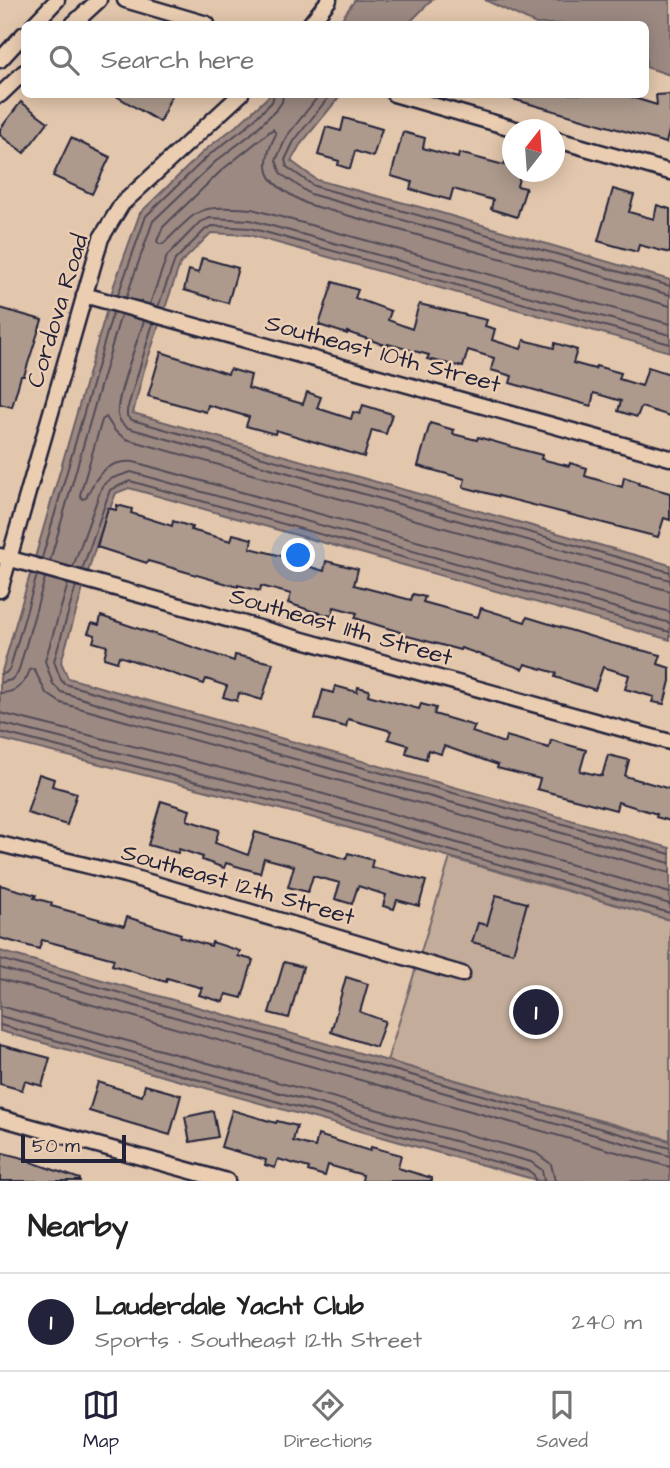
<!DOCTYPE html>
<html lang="en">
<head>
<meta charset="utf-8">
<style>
  :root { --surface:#fff; --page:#f2f2f2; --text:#222; --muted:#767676; --line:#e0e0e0; --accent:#22223b }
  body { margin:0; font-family:"Architects Daughter",sans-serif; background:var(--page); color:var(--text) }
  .compass { position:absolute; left:502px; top:119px; width:63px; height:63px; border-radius:50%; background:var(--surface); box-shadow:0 4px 18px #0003; rotate:17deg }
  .scale { position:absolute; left:21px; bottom:18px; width:105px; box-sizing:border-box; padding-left:7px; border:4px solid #22223b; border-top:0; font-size:19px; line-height:24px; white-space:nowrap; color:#22223b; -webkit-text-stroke:5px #ebceb2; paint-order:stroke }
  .you { position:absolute; left:299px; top:556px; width:24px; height:24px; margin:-18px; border:5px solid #fff; border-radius:50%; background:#1a73e8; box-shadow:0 0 0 10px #1a73e833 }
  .badge { display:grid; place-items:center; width:46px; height:46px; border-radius:50%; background:var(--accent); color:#fff; font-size:23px; font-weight:700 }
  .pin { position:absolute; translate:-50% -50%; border:4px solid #fff; box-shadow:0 2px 7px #0006 }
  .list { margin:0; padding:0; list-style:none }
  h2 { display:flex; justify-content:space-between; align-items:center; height:91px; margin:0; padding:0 28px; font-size:30px }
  h2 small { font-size:23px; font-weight:400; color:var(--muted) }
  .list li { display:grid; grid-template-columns:46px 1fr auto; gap:21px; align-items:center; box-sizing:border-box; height:98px; padding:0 28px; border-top:2px solid var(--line) }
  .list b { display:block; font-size:26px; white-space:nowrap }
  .list p { margin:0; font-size:23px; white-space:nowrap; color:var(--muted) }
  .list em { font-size:23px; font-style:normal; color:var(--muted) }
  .icon { flex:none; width:38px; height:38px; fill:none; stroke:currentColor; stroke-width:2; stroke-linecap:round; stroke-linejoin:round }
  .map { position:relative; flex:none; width:670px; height:1181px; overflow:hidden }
  .search { position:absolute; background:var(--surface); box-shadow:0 4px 18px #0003; left:21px; right:21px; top:21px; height:77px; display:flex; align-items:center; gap:18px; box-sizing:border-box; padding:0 24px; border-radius:10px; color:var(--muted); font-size:26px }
  .sheet { height:189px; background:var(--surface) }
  nav { display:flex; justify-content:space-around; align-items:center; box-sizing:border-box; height:98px; border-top:2px solid var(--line); background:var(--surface); font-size:19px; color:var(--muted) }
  nav a { display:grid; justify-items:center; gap:4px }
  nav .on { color:var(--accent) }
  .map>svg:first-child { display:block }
  .green { fill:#c3ac9a; stroke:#72676a; stroke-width:2 }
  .water { fill:#9c8982; stroke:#6b6066; stroke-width:2 }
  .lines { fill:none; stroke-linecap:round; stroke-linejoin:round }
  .shore { stroke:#534b57; stroke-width:2 }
  .building { fill:#ad9a8d; stroke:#22223b; stroke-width:2 }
  .minor-casing { stroke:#22223b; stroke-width:19 }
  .minor { stroke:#ebceb2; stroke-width:14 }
  .labels { text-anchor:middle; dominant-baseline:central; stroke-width:5; stroke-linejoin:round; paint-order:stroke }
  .street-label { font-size:24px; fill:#22223b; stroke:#ebceb2 }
</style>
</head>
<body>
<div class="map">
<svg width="670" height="1181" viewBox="0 0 670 1181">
  <rect width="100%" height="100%" fill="#e3c7ad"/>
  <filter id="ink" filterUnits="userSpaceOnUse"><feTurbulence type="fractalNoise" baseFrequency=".0143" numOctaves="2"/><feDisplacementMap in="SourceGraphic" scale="14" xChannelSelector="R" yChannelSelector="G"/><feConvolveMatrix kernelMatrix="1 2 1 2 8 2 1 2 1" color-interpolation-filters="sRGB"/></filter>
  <g filter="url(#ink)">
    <polygon class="green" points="450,858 670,920 670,1140 387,1061"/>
    <g class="water">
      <polygon points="355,0 432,0 408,24 338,24"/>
      <polygon points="485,0 670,0 670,75 646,67 646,24 536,24"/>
      <polygon points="270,95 341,95 300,145 291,161 317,180 431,210 670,280 670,352 249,235 211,233 180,264 144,370 133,413 670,565 670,640 129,488 116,493 97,542 61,662 68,678 670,848 670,920 307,816 0,739 0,678 114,285 140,213 205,150 240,123"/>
      <polygon points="0,951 670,1141 670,1181 540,1181 0,1031"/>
    </g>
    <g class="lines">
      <g class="shore">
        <polyline points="320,94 287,136 276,160 281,174 310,194 670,295"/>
        <polyline points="331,94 294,141 285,160 287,167 314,186 670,286"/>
        <polyline points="118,295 146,216 209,155 245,128 272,102 274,94"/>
        <polyline points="126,298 153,221 215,162 250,135 277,109 282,102 283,94"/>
        <polyline points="150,304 167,256 200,222 210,218 250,220 670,335"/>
        <path d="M670 306 307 204C271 185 255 174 276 134L273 129 222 170 163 227 157 241 159 244H163C202 206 196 206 252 209L670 324"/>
        <polyline points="158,307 175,260 206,229 212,226 250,228 670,344"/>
        <path d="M144 321C138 339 115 399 118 415 119 421 123 425 128 428L670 580"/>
        <polyline points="153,323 127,410 127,416 132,420 670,572"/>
        <polyline points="42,558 113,312"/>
        <polyline points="50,561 121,314"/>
        <polyline points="73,567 102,486 110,479 131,472 670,623"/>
        <polyline points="82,570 110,490 130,481 670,632"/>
        <polyline points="68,584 45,661 53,684 61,692 129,713 670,863"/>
        <polyline points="76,586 54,661 61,680 65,684 670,854"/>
        <path d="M670 591 126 439 115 431 106 417 102 420 80 495 82 499 86 498C96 476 106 460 134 462L670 612"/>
        <polyline points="0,674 6,673 10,668 37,575"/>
        <polyline points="0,683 11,680 18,673 45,578"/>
        <path d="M0 693C16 693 25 684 30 670L34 669 46 693 61 703 670 873"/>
        <polyline points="0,713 313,791 670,893"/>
        <polyline points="0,723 311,801 670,904"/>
        <polyline points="0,732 308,810 670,913"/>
        <polyline points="0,959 670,1148"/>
        <polyline points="0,968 670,1156"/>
        <polyline points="0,979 670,1167"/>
        <polyline points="0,1006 536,1153 551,1164 555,1181"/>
        <polyline points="0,1016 531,1162 542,1170 544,1181"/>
        <polyline points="0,1025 529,1171 534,1175 535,1181"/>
      </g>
    </g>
    <g class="building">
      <polygon points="113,94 172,94 160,122"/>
      <polygon points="510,94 621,94 657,105 656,95 670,94 670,127 666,143 509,98"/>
      <polygon points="21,102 48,122 24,153 0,135 0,129"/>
      <polygon points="344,118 382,129 373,157 355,151 350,169 338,165 339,161 318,155 326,127 341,131"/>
      <polygon points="403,132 425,138 423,148 458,158 459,153 504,165 510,146 513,146 513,172 521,172 517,186 526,188 517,217 491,209 493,200 453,189 450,200 410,189 412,182 391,176"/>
      <polygon points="71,138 110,157 92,194 53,176"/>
      <polygon points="613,189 634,195 629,212 654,219 657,205 670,209 670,253 639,245 637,252 598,241"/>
      <polygon points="202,258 238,268 228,303 184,290 189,270 198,273"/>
      <polygon points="333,282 358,290 355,298 391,311 388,320 412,329 419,304 487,320 485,326 495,329 492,340 521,349 524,340 554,348 555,343 577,350 573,363 595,369 596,366 621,373 619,379 642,386 648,367 670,374 670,416 641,407 637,417 618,411 621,401 594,393 591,406 510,383 512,376 491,370 494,358 468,350 463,367 427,359 429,355 388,344 388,346 347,332 347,334 319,325"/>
      <polygon points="0,308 42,320 24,376 21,376 12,407 0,404"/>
      <polygon points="161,352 228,374 230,369 251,375 248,388 303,404 307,392 321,397 317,408 351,419 353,412 360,414 363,405 392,414 386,434 372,430 364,457 276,430 275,434 246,426 249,417 208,405 206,412 148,396"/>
      <polygon points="430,423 454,430 453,434 477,440 478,437 523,450 542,455 541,459 569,466 570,463 587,468 585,476 622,487 624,477 639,482 638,484 670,493 670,520 664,518 658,537 463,487 465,479 418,466"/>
      <polygon points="117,505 132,509 131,513 172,526 173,521 192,527 191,530 231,541 233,534 252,539 250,548 298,560 297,563 324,571 326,561 358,569 354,585 411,600 413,594 425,597 423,602 478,617 481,608 525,622 527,617 612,643 661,655 658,664 670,668 670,681 664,704 652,702 654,697 625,689 629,675 603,667 595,690 555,677 556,673 525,664 523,669 461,648 460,650 400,634 400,632 355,618 357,613 334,607 332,616 312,611 288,603 291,594 261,586 260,591 238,585 238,587 148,561 147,563 97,547 108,508 116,510"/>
      <polygon points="101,616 234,661 235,655 273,663 262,700 239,693 237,701 223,697 227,686 206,679 204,684 119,656 117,662 104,658 107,646 93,642 95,635 88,633 92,623 99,625"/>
      <polygon points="335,686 357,692 358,687 369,690 368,695 419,709 421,704 436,708 434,714 475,726 472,732 504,743 506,736 549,748 551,740 586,750 580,771 602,776 608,755 629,760 625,776 670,789 670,821 656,817 657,814 618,802 616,810 537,789 540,779 497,768 498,765 444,746 441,754 428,750 426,759 406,753 408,745 388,739 391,731 348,719 346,727 315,719 323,690 333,693"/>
      <polygon points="39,774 54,779 52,786 77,793 67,825 27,813"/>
      <polygon points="161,801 190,810 187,820 219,830 215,843 248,855 255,832 346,859 348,853 373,860 371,867 426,881 419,906 397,900 394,909 383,906 386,895 358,886 352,904 335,899 340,883 313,876 308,892 288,887 294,866 264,858 260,873 226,863 224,868 202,860 203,857 179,849 178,853 148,845"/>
      <polygon points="0,885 36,895 34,898 52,903 51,906 124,926 127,917 181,934 180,937 211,946 212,942 240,951 238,956 253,960 242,998 226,994 223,1002 199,995 202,988 167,978 166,982 112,965 114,959 42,940 39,949 0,938"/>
      <polygon points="496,895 527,903 513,953 472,942 478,923 487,925"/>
      <polygon points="284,962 303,967 289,1018 269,1013"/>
      <polygon points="346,977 368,984 360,1012 385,1021 376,1047 331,1032"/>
      <polygon points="0,1045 50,1058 42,1086 25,1081 22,1090 0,1084"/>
      <polygon points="98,1082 142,1096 145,1085 181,1095 170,1135 89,1111"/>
      <polygon points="232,1110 276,1123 277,1121 297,1126 293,1141 315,1147 318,1135 370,1151 371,1147 401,1155 398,1168 432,1178 432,1181 362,1181 363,1175 328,1165 325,1176 308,1171 309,1168 278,1159 275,1168 265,1165 266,1160 221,1147"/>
      <polygon points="213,1111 218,1137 190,1142 185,1117"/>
      <polygon points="3,1153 31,1160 31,1162 80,1179 80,1181 0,1181 0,1164"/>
    </g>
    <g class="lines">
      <defs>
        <g id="minor">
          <polyline points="125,0 207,24"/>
          <polyline points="34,24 57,0"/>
          <polyline points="73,24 99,0"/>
          <polyline points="310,24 329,0"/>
          <polyline points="0,60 24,34"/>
          <polyline points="394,94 519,130"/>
          <polyline points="0,95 24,72"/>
          <polyline points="554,139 670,172"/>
          <polyline points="84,295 670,458"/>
          <polyline points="0,556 670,742"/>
          <polyline points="0,590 101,238 122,204 241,94"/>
          <polyline points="0,844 125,875 462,974"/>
          <polyline points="0,1118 227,1181"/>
        </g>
      </defs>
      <use href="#minor" class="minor-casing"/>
      <use href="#minor" class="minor"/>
    </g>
  </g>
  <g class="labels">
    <g class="street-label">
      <text transform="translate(58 311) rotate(-73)">Cordova Road</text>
      <text transform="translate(383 354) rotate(15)">Southeast 10th Street</text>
      <text transform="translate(341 627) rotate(16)">Southeast 11th Street</text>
      <text transform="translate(238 885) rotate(16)">Southeast 12th Street</text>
    </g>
  </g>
</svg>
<svg class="compass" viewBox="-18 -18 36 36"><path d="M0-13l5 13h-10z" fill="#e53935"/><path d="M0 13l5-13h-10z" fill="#767676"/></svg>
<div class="scale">50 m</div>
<div class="you"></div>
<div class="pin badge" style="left:536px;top:1012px">1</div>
<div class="search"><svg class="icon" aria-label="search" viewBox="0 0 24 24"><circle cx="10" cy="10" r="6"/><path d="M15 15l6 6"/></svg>Search here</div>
</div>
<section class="sheet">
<h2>Nearby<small></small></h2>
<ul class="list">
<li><span class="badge">1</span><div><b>Lauderdale Yacht Club</b><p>Sports · Southeast 12th Street</p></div><em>240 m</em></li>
</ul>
</section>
<nav>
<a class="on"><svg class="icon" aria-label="map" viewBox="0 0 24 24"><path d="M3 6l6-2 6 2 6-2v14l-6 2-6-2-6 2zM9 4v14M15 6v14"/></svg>Map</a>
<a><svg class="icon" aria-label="directions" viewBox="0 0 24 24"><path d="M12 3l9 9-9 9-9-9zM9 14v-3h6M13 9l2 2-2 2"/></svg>Directions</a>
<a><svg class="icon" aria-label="saved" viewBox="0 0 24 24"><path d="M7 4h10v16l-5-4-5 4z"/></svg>Saved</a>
</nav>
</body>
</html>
